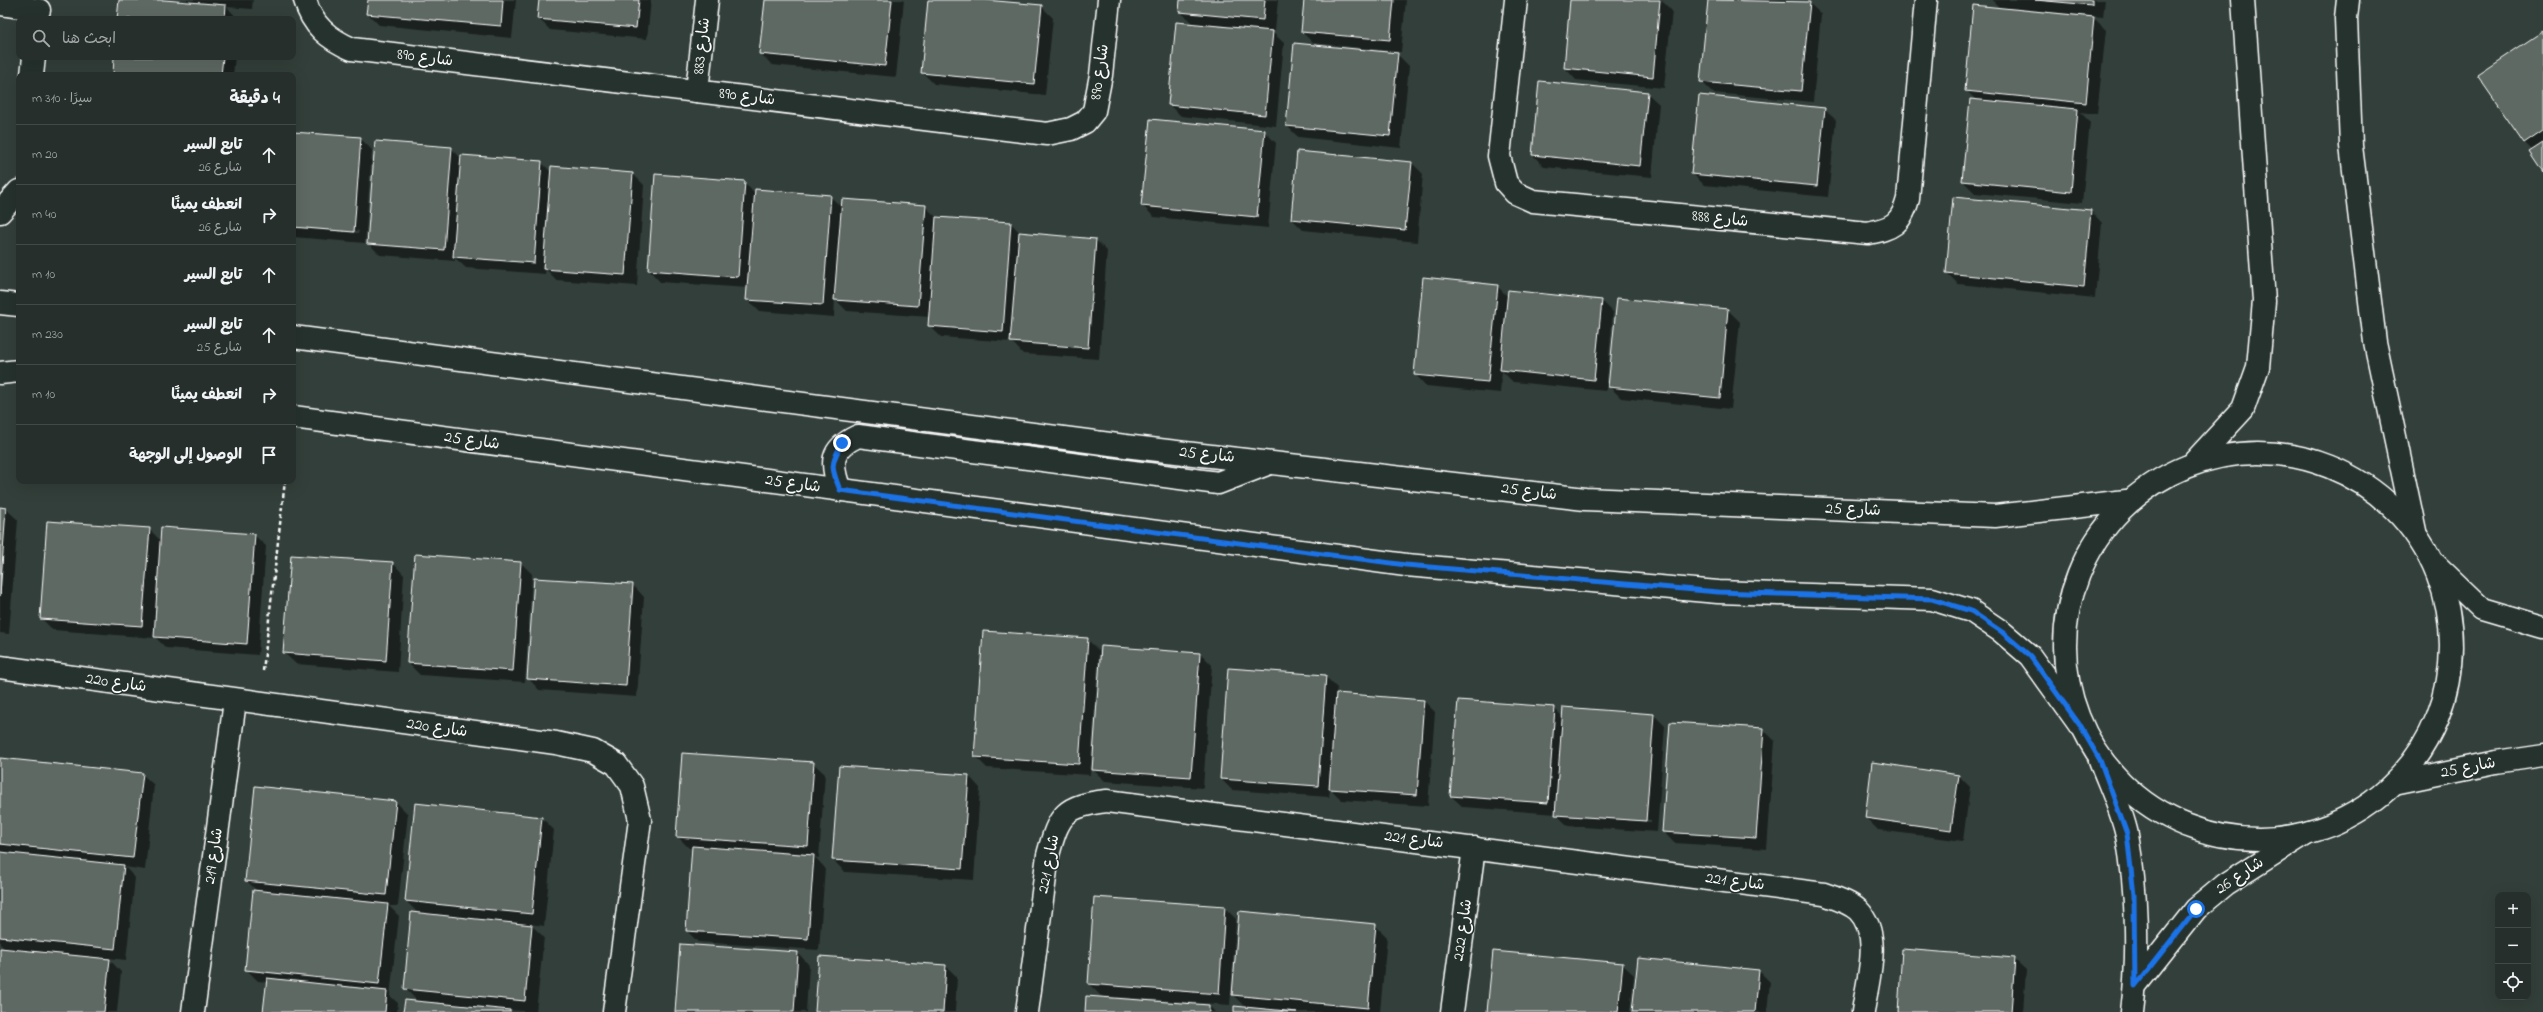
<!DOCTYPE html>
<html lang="ar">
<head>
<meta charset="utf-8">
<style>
  :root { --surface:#262f2c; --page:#323b38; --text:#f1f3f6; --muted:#a4a9a9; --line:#424a48 }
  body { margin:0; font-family:"Indie Flower","Playpen Sans Arabic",sans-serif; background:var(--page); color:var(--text); direction:rtl }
  .controls { position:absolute; right:12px; bottom:12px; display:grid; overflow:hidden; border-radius:8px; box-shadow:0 4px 16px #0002 }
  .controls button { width:36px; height:36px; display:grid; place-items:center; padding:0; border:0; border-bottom:1px solid var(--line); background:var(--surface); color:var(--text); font:20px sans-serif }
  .stop { position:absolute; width:12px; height:12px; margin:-9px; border:3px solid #1a73e8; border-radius:50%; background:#fff }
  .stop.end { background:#1a73e8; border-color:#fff; box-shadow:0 1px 4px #0008 }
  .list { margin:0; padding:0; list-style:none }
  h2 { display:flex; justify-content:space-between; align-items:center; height:52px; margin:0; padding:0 16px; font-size:17px }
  h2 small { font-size:13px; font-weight:400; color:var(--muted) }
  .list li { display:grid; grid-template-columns:26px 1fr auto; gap:12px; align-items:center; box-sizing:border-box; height:60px; padding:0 16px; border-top:1px solid var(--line) }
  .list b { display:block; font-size:15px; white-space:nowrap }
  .list p { margin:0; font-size:13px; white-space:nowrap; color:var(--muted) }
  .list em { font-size:13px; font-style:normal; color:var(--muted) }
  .icon { flex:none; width:22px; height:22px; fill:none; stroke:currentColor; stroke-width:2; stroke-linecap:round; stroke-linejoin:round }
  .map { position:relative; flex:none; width:2543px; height:1012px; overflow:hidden; direction:ltr }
  .search { position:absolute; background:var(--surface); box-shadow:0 4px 16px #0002; left:16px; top:16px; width:280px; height:44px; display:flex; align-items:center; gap:10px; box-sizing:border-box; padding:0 14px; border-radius:8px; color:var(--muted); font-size:15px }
  .panel { position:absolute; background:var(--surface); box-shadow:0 4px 16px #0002; left:16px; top:72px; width:280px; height:412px; border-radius:8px; direction:rtl }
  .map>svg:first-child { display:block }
  .shadow { fill:#0007; fill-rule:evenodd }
  .building { fill:#5f6964; stroke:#fff }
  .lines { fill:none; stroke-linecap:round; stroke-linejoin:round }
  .minor-casing { stroke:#fff; stroke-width:25 }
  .tertiary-casing { stroke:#fff; stroke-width:25 }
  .path { stroke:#fff; stroke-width:2.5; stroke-dasharray:4 3; stroke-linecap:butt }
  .minor { stroke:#26332d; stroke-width:22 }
  .tertiary { stroke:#26332d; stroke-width:22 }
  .route { stroke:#1a73e8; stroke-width:5 }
  .labels { text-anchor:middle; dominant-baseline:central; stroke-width:3; stroke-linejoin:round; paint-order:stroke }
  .street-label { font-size:16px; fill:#fff; stroke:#26332d }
</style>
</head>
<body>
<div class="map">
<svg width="2543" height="1012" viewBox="0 0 2543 1012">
  <rect width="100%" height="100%" fill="#333f3a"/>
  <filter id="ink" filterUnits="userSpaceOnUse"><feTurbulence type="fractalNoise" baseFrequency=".025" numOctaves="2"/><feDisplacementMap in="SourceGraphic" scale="8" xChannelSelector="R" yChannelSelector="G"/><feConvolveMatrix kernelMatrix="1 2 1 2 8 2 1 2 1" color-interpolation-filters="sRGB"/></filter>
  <g filter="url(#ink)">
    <g class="shadow">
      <polygon points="120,0 253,0 252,9 227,7 238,19 118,19"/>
      <polygon points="369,0 516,0 512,38 379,25 367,13"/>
      <polygon points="540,0 651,0 647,39 550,30 538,18"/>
      <polygon points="766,0 904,0 896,77 772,65 760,53"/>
      <polygon points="929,0 974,0 1041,6 1053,18 1045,95 934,84 922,72"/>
      <polygon points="1181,0 1278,0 1275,31 1271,31 1284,43 1276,126 1181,116 1169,105 1193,24 1180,11"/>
      <polygon points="1305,0 1406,0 1401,52 1313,43 1302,32"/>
      <polygon points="1571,0 1661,0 1672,11 1664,88 1576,80 1565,68"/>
      <polygon points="1709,0 1782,0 1809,3 1821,14 1813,102 1713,93 1701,81"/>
      <polygon points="1992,0 2105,0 2103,17 1999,7"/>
      <polygon points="1974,6 2094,18 2106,30 2097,114 2080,112 2090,122 2082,203 1975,193 1963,181 1971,100 1976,100 1966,90"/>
      <polygon points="2543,32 2543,171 2533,151 2525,143 2479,76"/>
      <polygon points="1397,54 1409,66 1401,148 1298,137 1287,126"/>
      <polygon points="115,57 235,57 233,75 114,75"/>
      <polygon points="1647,93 1659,104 1652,177 1544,167 1533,155"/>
      <polygon points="1824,109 1836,120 1828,197 1704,185 1692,173"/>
      <polygon points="1264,131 1276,143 1268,228 1154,217 1142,205"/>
      <polygon points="293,133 360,138 372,150 365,243 293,237 293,228 358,233 359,231 293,226"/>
      <polygon points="451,148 462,159 541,162 552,173 633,174 644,185 637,286 556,280 546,269 545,274 466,268 455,258 455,261 380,255 368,243"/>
      <polygon points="1412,163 1423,174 1417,242 1303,230 1292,219"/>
      <polygon points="656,176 744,182 755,193 830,196 842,208 925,206 937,218 1011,223 1021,234 1096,240 1107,251 1099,359 1023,354 1012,342 941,337 929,325 930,317 847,311 835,299 834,317 759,311 747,299 748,288 660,282 649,270"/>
      <polygon points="2091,211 2102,223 2095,298 1958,284 1947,273"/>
      <polygon points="1497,286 1508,297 1602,301 1613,312 1606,391 1513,382 1502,371 1500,393 1426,386 1415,374"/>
      <polygon points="1618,300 1728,310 1740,322 1731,409 1621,398 1609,386"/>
      <polygon points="0,508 6,509 18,520 9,634 0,633"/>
      <polygon points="149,529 161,541 254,535 266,546 258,655 166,648 154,636 154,638 53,630 41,618"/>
      <polygon points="393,563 404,575 398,672 296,664 284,653"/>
      <polygon points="521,563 532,574 525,682 420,675 408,663"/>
      <polygon points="633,585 644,597 637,697 539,690 528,678"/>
      <polygon points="1087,639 1099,651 1090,775 987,768 975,756"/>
      <polygon points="1200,653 1212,665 1203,788 1105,781 1093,770"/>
      <polygon points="1325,676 1337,688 1336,694 1424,701 1435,712 1428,806 1342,800 1330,789 1329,797 1232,790 1221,779"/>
      <path d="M1554 708 1563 717 1653 714 1665 726 1657 832 1568 826 1556 814 1463 807 1451 796ZM1567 814 1651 820V822L1567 816Z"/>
      <polygon points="1763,729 1775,741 1767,849 1674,843 1663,831"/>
      <polygon points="0,759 142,774 154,785 145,870 125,867 135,878 126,960 108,958 121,972 117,1012 0,1012 0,949 5,949 0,944"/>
      <polygon points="813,763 825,774 819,858 815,857 825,868 819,950 698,942 687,931 693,848 689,848 677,836"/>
      <polygon points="969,776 980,788 974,880 845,872 833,860"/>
      <polygon points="1959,776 1970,787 1963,841 1878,830 1866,818"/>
      <polygon points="256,787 396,802 408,814 398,906 389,906 399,916 390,996 398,1003 397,1012 264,1012 267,982 258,981 246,969 257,891 246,880"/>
      <polygon points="416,804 542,818 554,830 544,926 530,924 544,937 536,1012 508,1010 510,1012 404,1012 418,1002 405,988 419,914 406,901"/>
      <polygon points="1224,907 1236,919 1231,992 1375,925 1387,937 1380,1012 1235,1012 1246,1008 1231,993 1230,1005 1101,996 1089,984"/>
      <polygon points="798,953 809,965 806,1012 676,1012"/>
      <polygon points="2014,959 2026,970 2023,1012 1899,1012"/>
      <polygon points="1622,964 1634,975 1630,1012 1489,1012"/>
      <polygon points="946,966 957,977 955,1012 816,1012"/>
      <polygon points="1759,971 1770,982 1767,1012 1633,1012"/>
      <polygon points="1209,1006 1215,1012 1086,1012"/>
    </g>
    <g class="building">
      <polygon points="119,0 164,0 226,5 225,19 117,19"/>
      <polygon points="368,0 503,0 501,26 366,14"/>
      <polygon points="539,0 639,0 636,28 537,19"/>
      <polygon points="765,0 892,0 885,66 759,54"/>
      <polygon points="928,0 985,0 1042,5 1034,84 921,73"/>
      <polygon points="1180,0 1265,0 1263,20 1179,12"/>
      <polygon points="1304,0 1394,0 1390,40 1301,32"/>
      <polygon points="1570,0 1660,0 1653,77 1564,68"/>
      <polygon points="1708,0 1810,2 1801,91 1700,82"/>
      <polygon points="2035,0 2092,0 2092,5"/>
      <polygon points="1973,5 2094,17 2086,103 1965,91"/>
      <polygon points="1176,22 1273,31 1265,115 1168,105"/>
      <polygon points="2543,31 2543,130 2524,143 2477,75"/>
      <polygon points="1294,43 1398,53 1390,136 1286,126"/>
      <polygon points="114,57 223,57 221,75 113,75"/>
      <polygon points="1539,81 1648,92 1640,166 1532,155"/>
      <polygon points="1699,95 1825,108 1817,186 1691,174"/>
      <polygon points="1970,99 2078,109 2071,192 1962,181"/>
      <polygon points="1150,119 1265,130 1257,217 1141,206"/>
      <polygon points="293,132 361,137 354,232 293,227"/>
      <polygon points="375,141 452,147 444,250 367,244"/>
      <polygon points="2543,143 2543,173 2529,152"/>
      <polygon points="1297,151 1412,162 1405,230 1291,219"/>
      <polygon points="461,155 542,161 534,263 453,257"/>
      <polygon points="551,166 633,173 625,275 543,269"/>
      <polygon points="655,174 745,181 738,277 648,270"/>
      <polygon points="755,189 831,195 823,305 746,300"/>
      <polygon points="1953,197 2091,210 2084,287 1946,273"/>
      <polygon points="842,199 926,205 918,306 834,300"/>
      <polygon points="936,217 1011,222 1003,332 928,326"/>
      <polygon points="1019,232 1096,239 1088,348 1010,342"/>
      <polygon points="1423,277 1498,285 1488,382 1414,375"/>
      <polygon points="1508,290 1602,300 1594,380 1500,370"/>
      <polygon points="1617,298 1728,309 1720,398 1608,387"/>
      <polygon points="0,507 6,508 0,596"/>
      <polygon points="47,521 150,528 142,626 40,619"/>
      <polygon points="161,527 255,534 247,644 154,637"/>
      <polygon points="415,554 521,562 513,671 407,663"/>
      <polygon points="291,555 393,562 386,661 283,653"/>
      <polygon points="534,578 633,584 626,686 527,679"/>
      <polygon points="983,631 1088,638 1079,764 974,757"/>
      <polygon points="1101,646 1200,653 1191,777 1092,770"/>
      <polygon points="1228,668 1326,675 1318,786 1220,779"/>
      <polygon points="1336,693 1424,700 1417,795 1329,789"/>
      <polygon points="1458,700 1555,707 1548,803 1450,796"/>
      <polygon points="1563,707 1654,714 1646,821 1555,815"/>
      <polygon points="1670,722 1764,728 1756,838 1662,832"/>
      <polygon points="682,753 814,762 808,846 676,837"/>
      <polygon points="0,758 143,773 133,858 0,844"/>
      <polygon points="1872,762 1959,775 1951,830 1865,818"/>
      <polygon points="839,766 969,775 962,869 832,860"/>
      <polygon points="255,786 396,801 386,895 245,881"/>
      <polygon points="415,803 542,817 532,914 405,901"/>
      <polygon points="692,846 814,855 808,939 686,931"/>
      <polygon points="0,852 124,865 115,949 0,937"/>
      <polygon points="253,890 388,904 379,984 245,970"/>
      <polygon points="1094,897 1225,906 1219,994 1088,984"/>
      <polygon points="1239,911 1376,924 1368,1008 1232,995"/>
      <polygon points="411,912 532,925 525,1001 404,989"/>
      <polygon points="680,944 798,952 794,1012 675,1012"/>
      <polygon points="0,948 110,959 104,1012 0,1012"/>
      <polygon points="1902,949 2015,958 2011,1012 1898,1012"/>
      <polygon points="1493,951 1623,963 1618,1012 1487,1012"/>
      <polygon points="819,956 946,965 943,1012 815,1012"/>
      <polygon points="1638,958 1759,970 1755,1012 1632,1012"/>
      <polygon points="267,978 387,991 385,1012 263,1012"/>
      <polygon points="1086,996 1209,1005 1209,1012 1085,1012"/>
      <polygon points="405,1000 510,1010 510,1012 403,1012"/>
      <polygon points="1234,1006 1297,1012 1234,1012"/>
    </g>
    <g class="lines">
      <defs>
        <g id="minor">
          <path d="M305 0C312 26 329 39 352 49L1047 134 1071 129 1085 122 1094 111 1101 75 1109 0"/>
          <path d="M1516 0 1499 156 1506 183 1515 193 1533 201 1868 233C1892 228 1901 225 1908 199L1926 0"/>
          <polyline points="0,4 39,10"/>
          <polyline points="32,75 34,57"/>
          <polyline points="697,91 707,0"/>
          <polyline points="0,212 19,191"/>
          <polyline points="0,667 556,743 593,751 616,764 632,786 640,820 614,1012"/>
          <path d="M2100 760C2109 784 2122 810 2127 835 2137 890 2139 957 2132 1012"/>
          <polyline points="2135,986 2196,909 2226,884 2308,832"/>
          <polyline points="193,1012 235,701"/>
          <path d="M1027 1012 1048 855C1059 814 1064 806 1107 801L1824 894C1835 898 1849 902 1858 910 1883 935 1867 981 1863 1012"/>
          <polyline points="1452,1012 1474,848"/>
        </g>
        <g id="tertiary">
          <polyline points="2348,0 2346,18 2351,146 2375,342 2415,531"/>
          <polyline points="0,303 19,305"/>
          <polyline points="293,337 1133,447 1585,499 1995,516 2126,501"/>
          <polyline points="0,373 19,371"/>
          <polyline points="293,417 1406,565 1718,592 1932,599 1971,611 2002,632 2030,656 2079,724"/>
          <circle cx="2258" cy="646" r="193"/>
          <polyline points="2195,461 2243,409 2258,367 2264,301 2243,0"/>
          <path d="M840 490C830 463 830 449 858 436L1218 483 1267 464"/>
          <polyline points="2435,564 2482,609 2543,627"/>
          <polyline points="2394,783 2496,762 2543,755"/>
        </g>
      </defs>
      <use href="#minor" class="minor-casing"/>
      <use href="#tertiary" class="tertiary-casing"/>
      <polyline class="path" points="263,671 285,481"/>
      <use href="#minor" class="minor"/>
      <use href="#tertiary" class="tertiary"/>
    </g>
  </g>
  <g class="lines" filter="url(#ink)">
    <path class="route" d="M842 443C830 465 831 467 840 490L1406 565 1718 592 1932 599 1971 611 2002 632 2030 656 2079 724 2100 760 2127 834 2134 895 2135 986 2196 909"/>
  </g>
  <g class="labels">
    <g class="street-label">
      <text transform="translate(702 46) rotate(-84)">شارع 883</text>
      <text transform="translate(425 58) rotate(7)">شارع 890</text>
      <text transform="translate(1100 72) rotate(-82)">شارع 890</text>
      <text transform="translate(747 97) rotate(7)">شارع 890</text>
      <text transform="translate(1720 219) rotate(6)">شارع 888</text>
      <text transform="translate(472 441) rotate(8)">شارع 25</text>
      <text transform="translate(1207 455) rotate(6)">شارع 25</text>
      <text transform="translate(793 484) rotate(8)">شارع 25</text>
      <text transform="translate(1529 492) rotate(7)">شارع 25</text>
      <text transform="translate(1853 510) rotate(2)">شارع 25</text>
      <text transform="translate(116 683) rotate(8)">شارع 220</text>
      <text transform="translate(437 728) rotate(8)">شارع 220</text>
      <text transform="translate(2468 768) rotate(-11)">شارع 25</text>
      <text transform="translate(1414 840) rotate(7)">شارع 221</text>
      <text transform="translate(214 856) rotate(-82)">شارع 219</text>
      <text transform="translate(1049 864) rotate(-79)">شارع 221</text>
      <text transform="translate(2240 876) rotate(-34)">شارع 26</text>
      <text transform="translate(1735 882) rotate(7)">شارع 221</text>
      <text transform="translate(1463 930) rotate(-82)">شارع 222</text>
    </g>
  </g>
</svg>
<div class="controls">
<button>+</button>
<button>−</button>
<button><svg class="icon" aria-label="locate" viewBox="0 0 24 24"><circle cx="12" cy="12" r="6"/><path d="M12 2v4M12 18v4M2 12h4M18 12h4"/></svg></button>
</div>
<div class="stop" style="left:2196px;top:909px"></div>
<div class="stop end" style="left:842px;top:443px"></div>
<div class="search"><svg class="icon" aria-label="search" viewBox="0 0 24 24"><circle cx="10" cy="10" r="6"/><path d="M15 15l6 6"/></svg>ابحث هنا</div>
<section class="panel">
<h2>4 دقيقة<small>سيرًا · 310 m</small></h2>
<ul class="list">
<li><svg class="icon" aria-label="ahead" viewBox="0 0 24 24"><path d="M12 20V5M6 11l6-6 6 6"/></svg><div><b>تابع السير</b><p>شارع 26</p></div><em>20 m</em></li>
<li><svg class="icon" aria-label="right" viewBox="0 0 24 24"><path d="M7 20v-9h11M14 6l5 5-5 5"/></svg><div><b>انعطف يمينًا</b><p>شارع 26</p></div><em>40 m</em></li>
<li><svg class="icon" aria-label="ahead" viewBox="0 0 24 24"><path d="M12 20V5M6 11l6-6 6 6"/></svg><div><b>تابع السير</b></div><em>10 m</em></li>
<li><svg class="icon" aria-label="ahead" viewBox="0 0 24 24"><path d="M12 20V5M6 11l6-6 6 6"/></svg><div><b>تابع السير</b><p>شارع 25</p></div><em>230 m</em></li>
<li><svg class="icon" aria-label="right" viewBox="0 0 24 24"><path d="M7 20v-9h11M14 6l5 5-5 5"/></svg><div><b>انعطف يمينًا</b></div><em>10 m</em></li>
<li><svg class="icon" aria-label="arrive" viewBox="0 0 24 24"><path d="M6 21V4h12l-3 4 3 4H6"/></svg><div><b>الوصول إلى الوجهة</b></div></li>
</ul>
</section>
</div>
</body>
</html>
